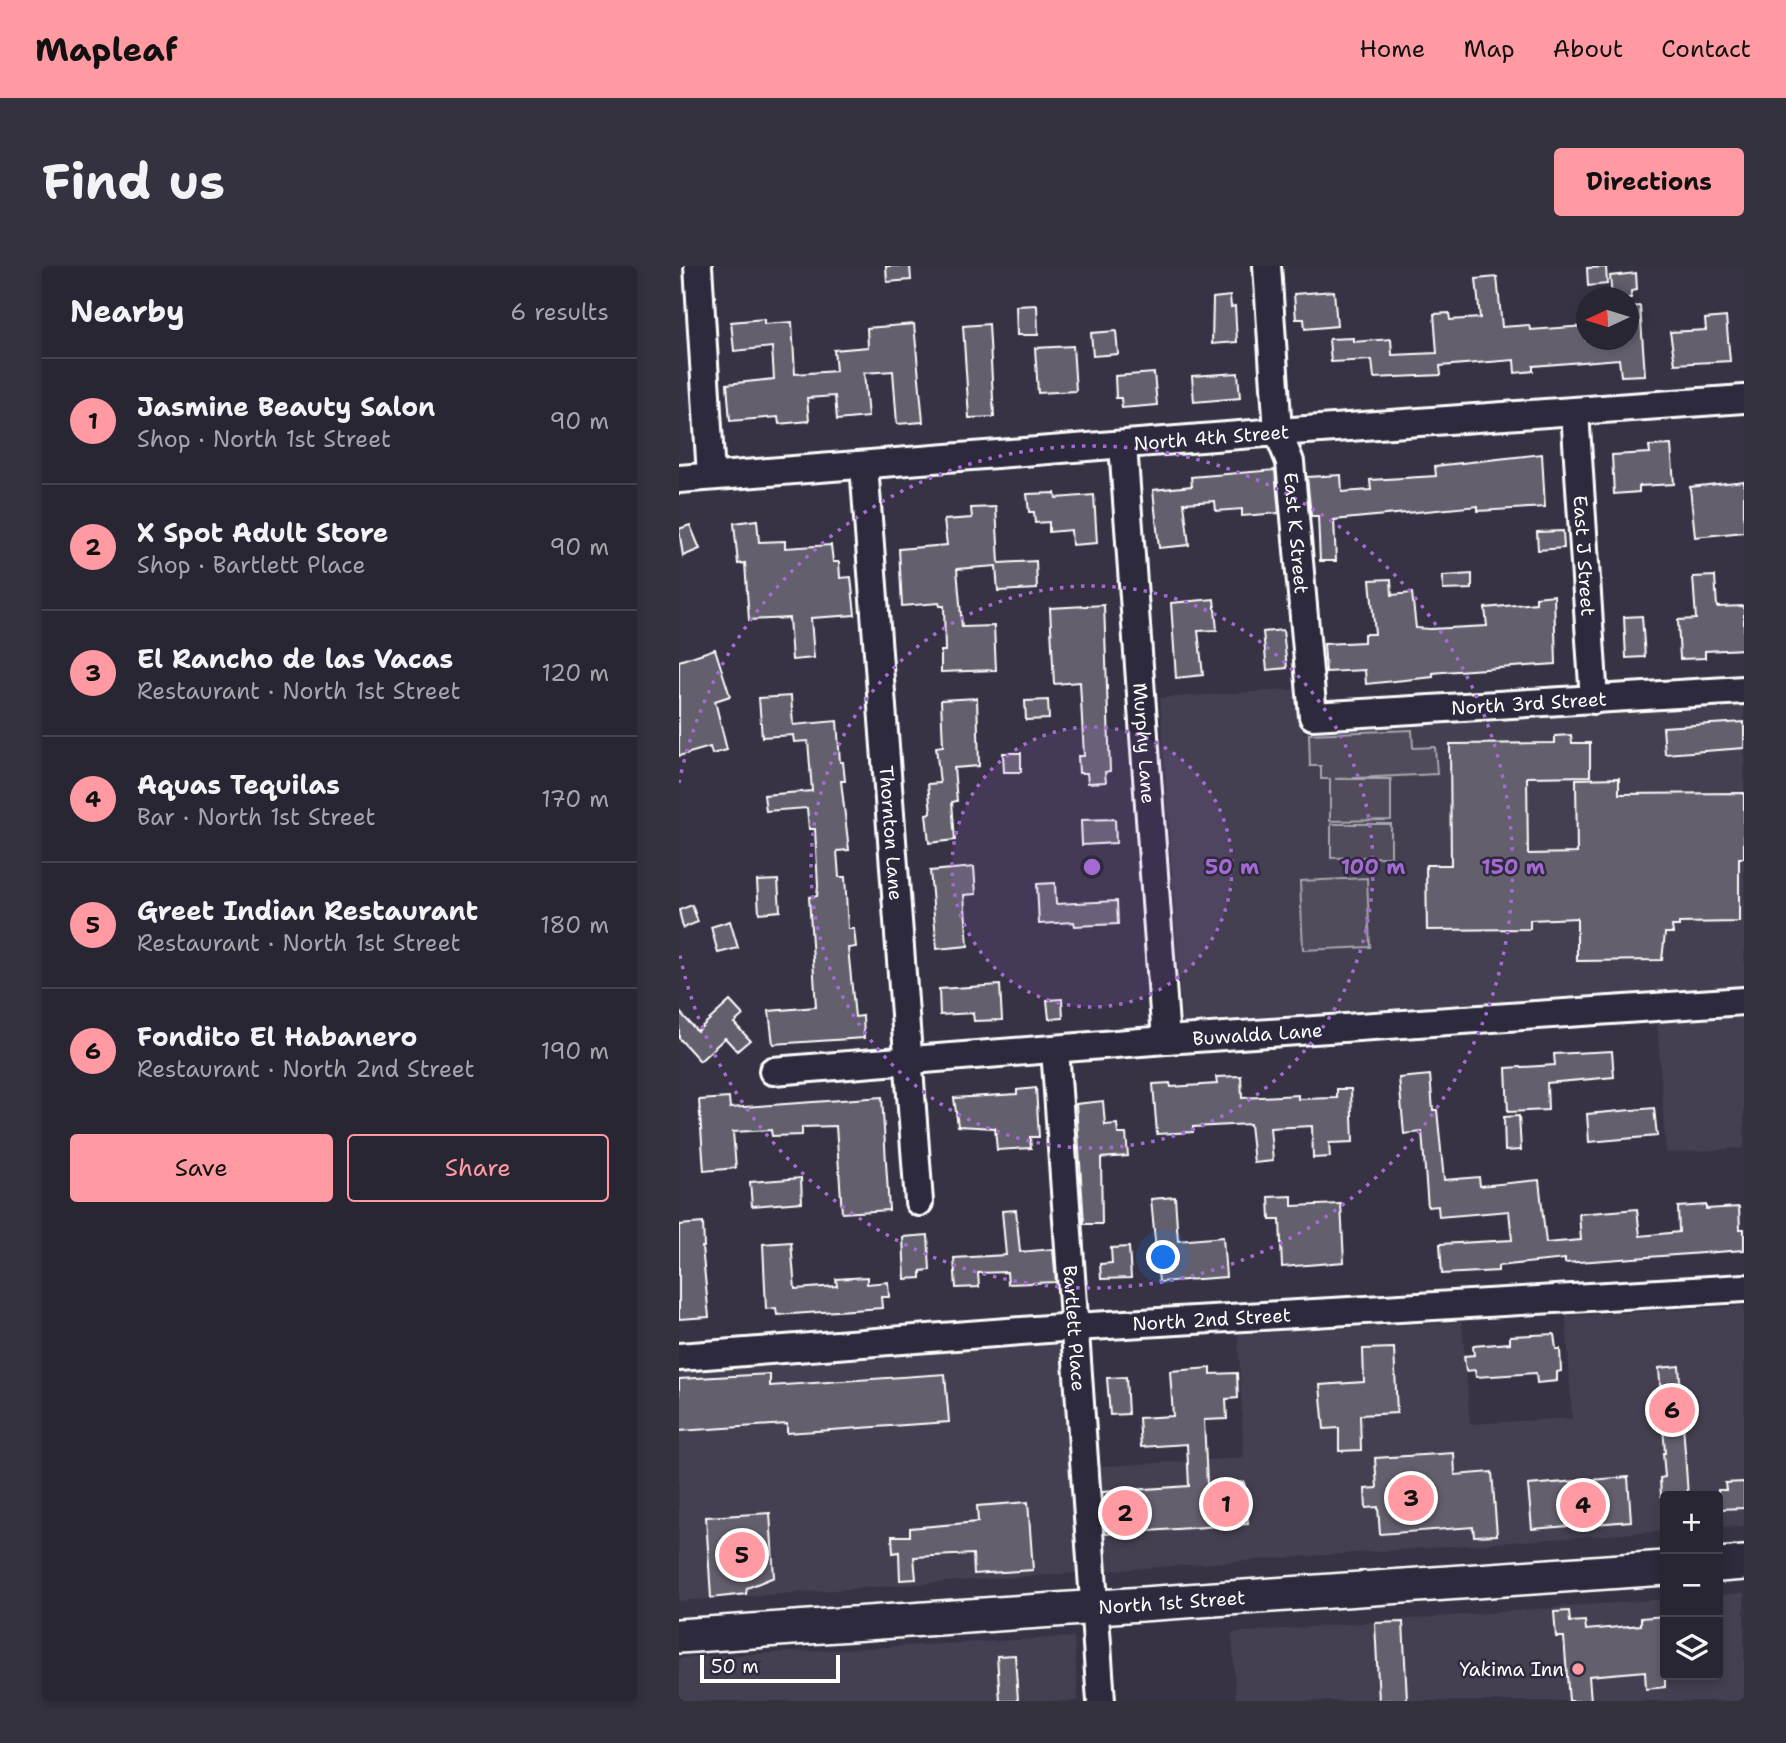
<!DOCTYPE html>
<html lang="en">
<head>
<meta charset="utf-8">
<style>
  :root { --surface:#292634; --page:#353240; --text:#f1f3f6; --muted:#a5a5ac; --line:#45434f; --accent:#ff9aa2 }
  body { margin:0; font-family:"Shantell Sans",sans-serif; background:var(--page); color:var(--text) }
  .controls { position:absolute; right:21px; bottom:21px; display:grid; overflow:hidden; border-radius:7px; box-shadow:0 4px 10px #0003 }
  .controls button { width:63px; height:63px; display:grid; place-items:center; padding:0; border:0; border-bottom:2px solid var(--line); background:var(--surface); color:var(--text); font:35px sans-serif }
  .compass { position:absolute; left:897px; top:21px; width:63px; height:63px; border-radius:50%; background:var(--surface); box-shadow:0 4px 10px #0003; rotate:266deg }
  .scale { position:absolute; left:21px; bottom:18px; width:140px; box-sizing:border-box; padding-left:7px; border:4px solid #fff; border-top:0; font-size:19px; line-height:24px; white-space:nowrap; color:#fff; -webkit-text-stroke:5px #2f2a3d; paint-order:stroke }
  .you { position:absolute; left:485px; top:992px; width:24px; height:24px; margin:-18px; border:5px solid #fff; border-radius:50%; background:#1a73e8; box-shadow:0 0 0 10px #1a73e833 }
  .badge { display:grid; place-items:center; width:46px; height:46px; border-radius:50%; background:var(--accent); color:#111; font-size:23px; font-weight:700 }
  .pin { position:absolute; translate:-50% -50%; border:4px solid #fff; box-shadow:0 2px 7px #0006 }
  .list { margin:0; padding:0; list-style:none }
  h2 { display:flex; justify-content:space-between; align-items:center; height:91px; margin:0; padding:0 28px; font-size:30px }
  h2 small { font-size:23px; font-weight:400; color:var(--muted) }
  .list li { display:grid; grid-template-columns:46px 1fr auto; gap:21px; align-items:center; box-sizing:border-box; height:126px; padding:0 28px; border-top:2px solid var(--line) }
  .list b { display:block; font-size:26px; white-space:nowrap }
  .list p { margin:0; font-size:23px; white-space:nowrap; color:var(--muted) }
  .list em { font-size:23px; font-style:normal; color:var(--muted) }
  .actions { display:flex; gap:14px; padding:21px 28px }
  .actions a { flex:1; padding:16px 0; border:2px solid var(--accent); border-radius:7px; text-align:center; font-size:24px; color:var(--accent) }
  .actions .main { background:var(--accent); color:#111 }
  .icon { flex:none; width:38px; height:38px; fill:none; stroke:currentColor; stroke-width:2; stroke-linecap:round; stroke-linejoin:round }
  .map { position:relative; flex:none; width:1065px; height:1435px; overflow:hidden; border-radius:7px }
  header { display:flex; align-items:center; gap:42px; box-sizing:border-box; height:98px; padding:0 35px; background:var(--accent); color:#111 }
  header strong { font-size:33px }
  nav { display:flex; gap:38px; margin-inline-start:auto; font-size:24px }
  .intro { display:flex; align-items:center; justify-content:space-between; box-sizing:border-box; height:168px; padding:0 42px }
  h1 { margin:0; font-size:49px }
  .button { padding:18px 32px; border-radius:7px; background:var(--accent); color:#111; font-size:24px; font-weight:700 }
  main { display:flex; gap:42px; padding:0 42px }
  aside { flex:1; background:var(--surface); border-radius:7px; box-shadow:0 4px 10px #0003 }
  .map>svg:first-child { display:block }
  .built { fill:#444051 }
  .green { fill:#514c5c; stroke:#a8a6ae; stroke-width:2 }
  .building { fill:#635f6d; stroke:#fff; stroke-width:2 }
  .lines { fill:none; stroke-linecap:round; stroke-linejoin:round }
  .minor-casing { stroke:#fff; stroke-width:32 }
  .major-casing { stroke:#fff; stroke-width:38 }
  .minor { stroke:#2f2a3d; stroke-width:26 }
  .major { stroke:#2f2a3d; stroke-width:33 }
  .ring { fill:none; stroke:#a36bd2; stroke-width:3.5; stroke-dasharray:3.5 7 }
  .poi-dot { fill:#ff9aa2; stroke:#2f2a3d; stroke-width:2.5 }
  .labels { text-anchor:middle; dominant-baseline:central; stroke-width:5; stroke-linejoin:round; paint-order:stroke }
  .street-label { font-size:19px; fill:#fff; stroke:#2f2a3d }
  .poi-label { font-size:19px; fill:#fff; stroke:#2f2a3d; text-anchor:end }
  .centre { fill:#a36bd2; stroke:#2f2a3d; stroke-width:3.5 }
  .ring-label { font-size:21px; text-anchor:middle; font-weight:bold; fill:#a36bd2; stroke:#2f2a3d; stroke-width:5; stroke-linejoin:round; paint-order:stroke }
</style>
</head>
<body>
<header>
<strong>Mapleaf</strong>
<nav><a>Home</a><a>Map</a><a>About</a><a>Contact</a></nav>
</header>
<div class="intro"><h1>Find us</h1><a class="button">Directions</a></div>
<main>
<aside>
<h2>Nearby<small>6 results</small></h2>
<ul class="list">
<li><span class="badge">1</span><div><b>Jasmine Beauty Salon</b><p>Shop · North 1st Street</p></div><em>90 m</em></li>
<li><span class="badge">2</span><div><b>X Spot Adult Store</b><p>Shop · Bartlett Place</p></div><em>90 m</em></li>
<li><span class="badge">3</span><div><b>El Rancho de las Vacas</b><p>Restaurant · North 1st Street</p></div><em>120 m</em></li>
<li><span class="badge">4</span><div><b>Aquas Tequilas</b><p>Bar · North 1st Street</p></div><em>170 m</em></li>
<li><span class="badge">5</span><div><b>Greet Indian Restaurant</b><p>Restaurant · North 1st Street</p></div><em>180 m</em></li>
<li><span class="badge">6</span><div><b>Fondito El Habanero</b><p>Restaurant · North 2nd Street</p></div><em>190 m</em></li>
</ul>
<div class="actions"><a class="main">Save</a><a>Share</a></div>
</aside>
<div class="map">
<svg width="1065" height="1435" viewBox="0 0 1065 1435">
  <rect width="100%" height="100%" fill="#373345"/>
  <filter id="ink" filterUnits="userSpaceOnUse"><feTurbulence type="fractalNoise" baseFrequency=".0143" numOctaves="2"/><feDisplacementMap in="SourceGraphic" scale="14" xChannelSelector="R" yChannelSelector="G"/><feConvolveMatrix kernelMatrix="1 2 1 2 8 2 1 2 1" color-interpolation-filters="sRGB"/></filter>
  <g filter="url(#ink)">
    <g class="built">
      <polygon points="621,423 624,467 1065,438 1065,882 987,887 976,725 503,756 481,432"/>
      <polygon points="1065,1040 1065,1260 1039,1261 1039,1230 986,1230 986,1265 0,1335 0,1104 381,1078 391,1202 565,1192 559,1068 783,1056 791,1158 893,1152 887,1050"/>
      <polygon points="1065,1327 1065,1435 557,1435 553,1367 986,1333 986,1409 1039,1409 1039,1329"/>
      <polygon points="395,1371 399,1435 0,1435 0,1392"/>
    </g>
    <g class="green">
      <polygon points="733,464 734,482 756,481 758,508 656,513 712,513 712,554 651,555 651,513 642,513 642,500 631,500 630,468"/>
      <polygon points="652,558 712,558 712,591 652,592"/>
      <polygon points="688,612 691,681 624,684 621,615"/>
    </g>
    <g class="building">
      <polygon points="207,0 231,0 232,14 208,16"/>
      <polygon points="927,1 928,18 909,20 908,2"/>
      <polygon points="957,7 958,24 952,25 952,32 933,32 931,10"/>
      <polygon points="818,11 823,61 850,59 851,64 907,60 907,74 949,74 949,41 961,40 966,109 942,110 940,93 854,100 854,105 836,107 835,94 761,100 762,109 695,112 693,94 652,96 650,73 674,72 674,76 712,73 713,89 758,87 755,48 770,47 771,54 801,52 797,13"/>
      <polygon points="655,25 658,60 626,63 625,53 617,53 615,28"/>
      <polygon points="551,30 552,41 556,40 558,76 533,78 534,32"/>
      <polygon points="358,39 359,69 338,69 337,40"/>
      <polygon points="1047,51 1051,95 996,98 991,66 1027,64 1026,53"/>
      <polygon points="85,53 85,58 113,56 116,108 157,105 155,84 189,81 188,62 235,58 244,156 218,158 214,105 185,107 189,151 158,154 156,130 128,132 130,155 100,158 99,151 51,155 48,118 95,113 93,81 55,85 52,56"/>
      <polygon points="310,58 315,151 290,152 284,60"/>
      <polygon points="437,65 439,88 414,90 412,67"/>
      <polygon points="394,80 397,125 359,127 356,82"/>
      <polygon points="475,107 478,139 443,142 442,132 437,132 436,110"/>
      <polygon points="559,107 561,132 515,136 513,110"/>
      <polygon points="992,179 995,218 960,220 960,226 935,228 933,189 971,187 970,180"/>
      <polygon points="863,188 866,241 799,245 799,240 655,254 657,295 641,295 639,250 632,250 628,211 662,209 663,226 692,224 691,214 757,210 756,200"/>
      <polygon points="596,204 600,247 563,250 563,243 537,245 536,235 505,237 510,279 480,282 474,224 513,220 512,211"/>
      <polygon points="1065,215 1065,266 1016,271 1011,221"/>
      <polygon points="376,227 377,232 415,229 418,277 393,279 392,264 370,266 370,256 356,257 355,246 350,246 348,228"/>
      <polygon points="317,241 320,297 357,295 358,323 319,325 317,300 278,303 283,361 315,360 317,404 262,406 262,385 266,385 265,340 261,340 260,337 223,340 220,283 268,279 265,254 293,252 292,242"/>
      <polygon points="78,254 80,276 106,275 106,282 152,279 154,296 160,296 161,312 172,311 176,349 132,352 135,392 113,394 110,352 70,354 66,297 59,298 55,257"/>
      <polygon points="11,259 21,283 4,290 0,263"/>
      <polygon points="884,265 885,282 859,284 858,266"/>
      <polygon points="793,308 793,323 764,324 764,310"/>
      <polygon points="1036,310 1038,341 1065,340 1065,383 1026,385 1026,392 1001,393 999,354 1017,353 1014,311"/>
      <polygon points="712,313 713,329 733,327 737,362 751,363 808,360 806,342 857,337 857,331 875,329 877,398 764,406 754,407 754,411 687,418 686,404 647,406 645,378 685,376 685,368 696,368 691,314"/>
      <polygon points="535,333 538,364 519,365 524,409 497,412 492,337"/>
      <polygon points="425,339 431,505 426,506 427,516 409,517 408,507 400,507 399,490 405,490 401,416 375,418 371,342"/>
      <polygon points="963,350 966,391 947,392 945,351"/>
      <polygon points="604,364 608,402 588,404 584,366"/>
      <polygon points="36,383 51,430 36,435 48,484 33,488 31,481 0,490 0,395"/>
      <polygon points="112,430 114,459 158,455 161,496 164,496 166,515 162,515 170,584 158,585 160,611 166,611 169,663 175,663 177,681 169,682 176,751 184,750 185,772 94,778 90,745 137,741 130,631 138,630 139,620 136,563 130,563 128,542 87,545 85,529 133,525 129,475 115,476 114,469 83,471 80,432"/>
      <polygon points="298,432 300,500 275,502 278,535 273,536 276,574 250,577 247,548 252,547 249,518 261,517 257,481 264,480 262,434"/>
      <polygon points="369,434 370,453 347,454 346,435"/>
      <polygon points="1065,456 1065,482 986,488 984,461"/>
      <polygon points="892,469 893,477 911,477 911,510 848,511 849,588 898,587 897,513 940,512 940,528 1065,527 1065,592 1060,592 1060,656 1000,657 1000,660 993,660 994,667 986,667 983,694 898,695 898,652 851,654 851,663 748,664 747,599 772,599 771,478 876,477 876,470"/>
      <polygon points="324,487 342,487 342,506 325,506"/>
      <polygon points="436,553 437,577 403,579 402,554"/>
      <polygon points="295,601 297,628 285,629 289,680 258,683 251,605"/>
      <polygon points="99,614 101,645 80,647 78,615"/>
      <polygon points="376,617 377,638 438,635 439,658 396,660 395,656 360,658 358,618"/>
      <polygon points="13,639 19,656 4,662 0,644"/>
      <polygon points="51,655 59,682 39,687 32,661"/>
      <polygon points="321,719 323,754 295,755 294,747 261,749 260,723"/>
      <polygon points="383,733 384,752 370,753 368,734"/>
      <polygon points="51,735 64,749 55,757 71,774 58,785 46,772 21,795 0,772 0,745 18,765"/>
      <polygon points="933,785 935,811 868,817 869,844 829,846 827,802 876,799 875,788"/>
      <polygon points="751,809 754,844 758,844 765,914 800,911 801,920 860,914 867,977 902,974 900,948 958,943 961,970 1000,966 999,941 1027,939 1027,943 1060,941 1061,963 1065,963 1065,984 886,997 886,993 819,1000 819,1005 763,1008 761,978 833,974 830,945 760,951 759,940 749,941 743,866 725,868 720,812"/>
      <polygon points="562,810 563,832 619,829 619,833 658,832 658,823 672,823 674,876 650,877 651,891 634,892 633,860 591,862 594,895 575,897 571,858 514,861 514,866 478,868 474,818 491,817 492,821 538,818 537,811"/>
      <polygon points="357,822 360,871 351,871 352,882 318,884 316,862 279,860 275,832 338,828 338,824"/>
      <polygon points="203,831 210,944 163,947 157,860 123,861 123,869 93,870 92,864 54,866 57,902 25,905 20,834 50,832 51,842"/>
      <polygon points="424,835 426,859 438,858 439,868 447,868 449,890 422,892 423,958 405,958 397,838"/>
      <polygon points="975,842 978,870 910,876 908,848"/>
      <polygon points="840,850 842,884 826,885 825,851"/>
      <polygon points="122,912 123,936 73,940 71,916"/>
      <polygon points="613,930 613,940 662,938 665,996 603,1001 601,954 591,954 590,931"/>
      <polygon points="496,931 499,975 544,971 547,1011 480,1016 472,933"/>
      <polygon points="337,944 341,986 374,983 377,1016 329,1018 328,1006 299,1007 300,1021 277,1022 275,992 327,989 323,945"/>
      <polygon points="24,957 25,981 23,981 30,1051 0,1053 0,959"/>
      <polygon points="249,969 251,1004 242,1005 242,1012 226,1013 224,971"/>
      <polygon points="112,976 116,1023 158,1020 157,1013 188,1011 188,1018 209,1016 210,1031 202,1031 203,1042 98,1049 97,1042 87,1043 84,978"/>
      <polygon points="450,981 452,1012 422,1013 421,998 433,997 432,982"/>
      <polygon points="875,1068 877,1083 881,1083 882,1105 878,1106 878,1115 858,1117 857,1107 797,1111 796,1104 787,1105 785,1090 795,1089 794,1080 831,1077 831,1070"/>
      <polygon points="715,1082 718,1147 681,1149 682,1184 660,1185 660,1162 645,1163 641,1119 685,1116 684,1083"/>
      <polygon points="1000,1100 1009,1230 982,1230 981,1212 986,1211 984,1187 986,1187 980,1102"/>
      <polygon points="532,1102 532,1108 558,1107 559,1132 547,1133 548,1153 525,1154 528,1218 565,1216 569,1258 426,1268 423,1226 510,1220 508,1178 462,1181 460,1152 494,1150 491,1105"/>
      <polygon points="91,1108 91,1120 266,1108 270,1156 108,1167 108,1158 0,1165 0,1113"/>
      <polygon points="447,1111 449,1148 431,1149 428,1112"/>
      <polygon points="775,1187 776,1209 813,1206 818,1269 795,1270 794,1261 701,1268 699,1241 687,1242 686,1223 698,1222 696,1192"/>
      <polygon points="949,1211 952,1255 853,1263 849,1219"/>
      <polygon points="1065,1216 1065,1242 1039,1243 1039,1224 1047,1224 1046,1217"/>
      <polygon points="349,1236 354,1304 295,1308 294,1288 235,1291 237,1313 221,1314 220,1286 214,1287 213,1270 231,1270 231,1262 299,1256 298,1240"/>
      <polygon points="91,1247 95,1311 68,1322 67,1328 32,1332 27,1251"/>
      <polygon points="890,1345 891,1356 906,1355 907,1364 962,1359 962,1352 986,1350 986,1421 967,1423 966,1405 910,1410 912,1435 890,1435 885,1371 877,1371 875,1346"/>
      <polygon points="724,1356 728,1434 700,1435 696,1357"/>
      <polygon points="336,1389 339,1435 321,1435 318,1390"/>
    </g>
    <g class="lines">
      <defs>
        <g id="minor">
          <polyline points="19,0 32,210"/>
          <path id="s1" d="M588 0 599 166 611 196 634 450 1065 424"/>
          <path id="s2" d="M896 146 915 434"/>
          <path id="s3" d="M444 179 487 774"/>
          <path id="s4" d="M185 199 240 936"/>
          <path id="s5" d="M0 213 599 166 1065 133"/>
          <path id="s6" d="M376 783 422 1435"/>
          <path id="s7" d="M94 805 487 774 1065 735"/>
          <path id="s8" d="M0 1091 395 1061 1065 1022"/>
        </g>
        <g id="major">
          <polyline points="1039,1299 1065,1297"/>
          <path id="s9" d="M0 1370 986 1302"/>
        </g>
      </defs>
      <use href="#minor" class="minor-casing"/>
      <use href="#major" class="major-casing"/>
      <use href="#minor" class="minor"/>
      <use href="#major" class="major"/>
    </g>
  </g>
  <circle cx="413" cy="601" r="140" fill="#a36bd2" fill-opacity=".12"/>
  <g class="ring">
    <circle cx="413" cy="601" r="140"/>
    <circle cx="413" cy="601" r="281"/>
    <path d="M0 517A421 421 0 1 1 0 685"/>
  </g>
  <circle class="poi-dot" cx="899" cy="1403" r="7"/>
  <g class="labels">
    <g class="street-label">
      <text stroke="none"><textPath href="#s5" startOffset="534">North 4th Street</textPath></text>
      <text stroke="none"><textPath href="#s1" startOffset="270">East K Street</textPath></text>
      <text stroke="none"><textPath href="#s2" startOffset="144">East J Street</textPath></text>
      <text stroke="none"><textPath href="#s1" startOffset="670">North 3rd Street</textPath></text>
      <text stroke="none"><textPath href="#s3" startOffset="299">Murphy Lane</textPath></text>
      <text stroke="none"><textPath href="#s4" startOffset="369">Thornton Lane</textPath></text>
      <text stroke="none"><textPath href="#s7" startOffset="486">Buwalda Lane</textPath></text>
      <text stroke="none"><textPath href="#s8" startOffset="534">North 2nd Street</textPath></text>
      <text stroke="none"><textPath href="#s6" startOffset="280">Bartlett Place</textPath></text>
      <text stroke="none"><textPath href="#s9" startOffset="494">North 1st Street</textPath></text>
    </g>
    <g class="poi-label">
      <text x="885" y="1403">Yakima Inn</text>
    </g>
  </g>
  <circle cx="413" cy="601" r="10" class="centre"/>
  <g class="ring-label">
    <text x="553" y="608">50 m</text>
    <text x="694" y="608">100 m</text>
    <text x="834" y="608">150 m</text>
  </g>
</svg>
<div class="controls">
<button>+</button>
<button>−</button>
<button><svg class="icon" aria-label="layers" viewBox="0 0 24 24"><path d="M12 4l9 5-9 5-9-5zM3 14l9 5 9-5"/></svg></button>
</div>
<svg class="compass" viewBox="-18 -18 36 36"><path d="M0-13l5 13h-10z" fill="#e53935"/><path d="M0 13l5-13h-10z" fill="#a5a5ac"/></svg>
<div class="scale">50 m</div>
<div class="you"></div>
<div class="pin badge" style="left:547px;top:1238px">1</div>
<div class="pin badge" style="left:446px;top:1247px">2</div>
<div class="pin badge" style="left:732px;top:1232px">3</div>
<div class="pin badge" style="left:904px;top:1239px">4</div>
<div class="pin badge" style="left:63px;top:1289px">5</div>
<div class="pin badge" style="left:993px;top:1144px">6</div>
</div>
</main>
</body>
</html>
